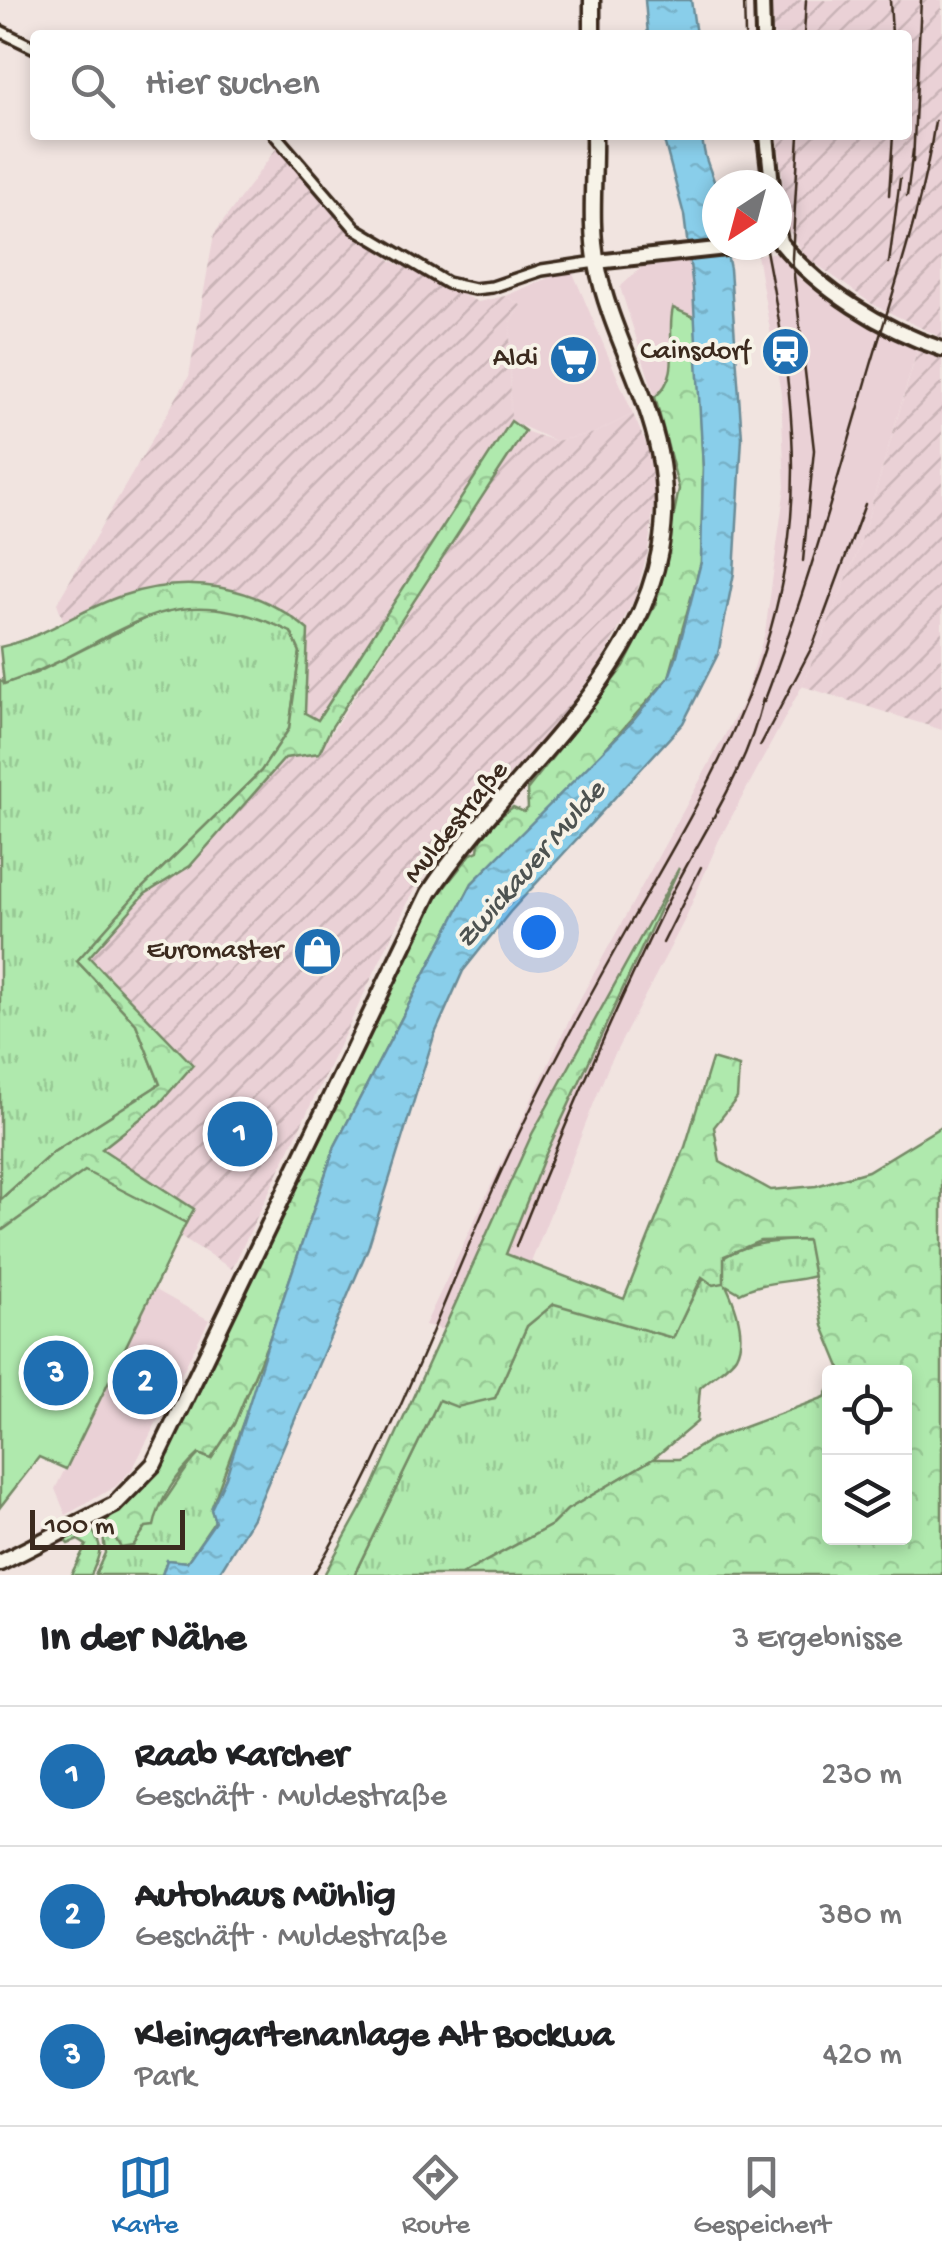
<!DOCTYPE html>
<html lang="de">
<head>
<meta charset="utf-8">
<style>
  :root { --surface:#fff; --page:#f2f2f2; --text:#202124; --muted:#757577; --line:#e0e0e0; --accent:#1f6fb2 }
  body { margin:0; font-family:"Gochi Hand",sans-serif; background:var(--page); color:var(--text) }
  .controls { position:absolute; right:30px; bottom:30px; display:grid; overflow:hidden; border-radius:10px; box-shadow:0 5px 15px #0003 }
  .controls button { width:90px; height:90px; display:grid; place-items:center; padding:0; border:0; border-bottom:2px solid var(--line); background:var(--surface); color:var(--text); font:50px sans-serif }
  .compass { position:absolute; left:702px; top:170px; width:90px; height:90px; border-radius:50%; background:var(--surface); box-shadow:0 5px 15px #0003; rotate:216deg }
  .scale { position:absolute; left:30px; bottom:25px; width:155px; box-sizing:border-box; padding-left:10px; border:5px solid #3b2a1e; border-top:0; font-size:28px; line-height:35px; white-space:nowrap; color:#3b2a1e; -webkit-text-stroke:8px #f7f3e8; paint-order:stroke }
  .you { position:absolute; left:538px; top:932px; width:35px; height:35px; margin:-25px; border:8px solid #fff; border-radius:50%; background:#1a73e8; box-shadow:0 0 0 15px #1a73e833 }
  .badge { display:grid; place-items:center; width:65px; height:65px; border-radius:50%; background:var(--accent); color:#fff; font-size:32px; font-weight:700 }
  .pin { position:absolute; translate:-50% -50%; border:5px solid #fff; box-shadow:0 2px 10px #0006 }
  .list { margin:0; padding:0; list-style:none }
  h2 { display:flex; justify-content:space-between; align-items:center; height:130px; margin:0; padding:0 40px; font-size:42px }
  h2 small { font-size:32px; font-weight:400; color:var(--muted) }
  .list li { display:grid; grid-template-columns:65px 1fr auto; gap:30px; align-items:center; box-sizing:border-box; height:140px; padding:0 40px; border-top:2px solid var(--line) }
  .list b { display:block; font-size:38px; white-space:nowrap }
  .list p { margin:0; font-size:32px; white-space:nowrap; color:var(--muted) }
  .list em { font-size:32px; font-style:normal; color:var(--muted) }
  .icon { flex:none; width:55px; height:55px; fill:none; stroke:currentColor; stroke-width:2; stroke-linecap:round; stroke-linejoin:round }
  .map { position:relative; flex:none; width:942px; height:1575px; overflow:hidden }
  .search { position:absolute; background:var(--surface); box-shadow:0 5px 15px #0003; left:30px; right:30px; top:30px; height:110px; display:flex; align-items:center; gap:25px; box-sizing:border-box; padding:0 35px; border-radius:10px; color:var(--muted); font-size:38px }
  .sheet { height:550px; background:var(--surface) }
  nav { display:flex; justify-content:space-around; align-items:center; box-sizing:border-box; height:140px; border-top:2px solid var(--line); background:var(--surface); font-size:28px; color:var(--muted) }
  nav a { display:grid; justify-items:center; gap:5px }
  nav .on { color:var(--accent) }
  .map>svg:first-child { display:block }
  .built { fill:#ead1d6 }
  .industrial { fill:url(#industrial-furrows) }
  .grass { fill:url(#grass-tufts); stroke:#758a66; stroke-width:2.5 }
  .forest { fill:url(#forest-crowns); stroke:#758a66; stroke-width:2.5 }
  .garden { fill:#afe9ad; stroke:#758a66; stroke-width:2.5 }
  .water { fill:url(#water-ripples); stroke:#6a8c98; stroke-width:2.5 }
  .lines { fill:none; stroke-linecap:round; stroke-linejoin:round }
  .street-casing { stroke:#3b2a1e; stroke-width:16 }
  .secondary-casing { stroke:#3b2a1e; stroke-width:20 }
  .primary-casing { stroke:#3b2a1e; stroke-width:21 }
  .street { stroke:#f7f3e8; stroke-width:9 }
  .secondary { stroke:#f7f3e8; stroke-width:12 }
  .primary { stroke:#f7f3e8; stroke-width:14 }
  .rail { stroke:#3b2a1e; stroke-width:2.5 }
  .labels { text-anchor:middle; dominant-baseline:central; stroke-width:8; stroke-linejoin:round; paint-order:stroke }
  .poi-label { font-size:28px; fill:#3b2a1e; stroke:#f7f3e8; text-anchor:end }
  .street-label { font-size:28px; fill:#3b2a1e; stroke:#f7f3e8 }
  .water-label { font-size:30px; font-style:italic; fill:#4e5351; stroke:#f7f3e8 }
</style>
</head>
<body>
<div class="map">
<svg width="942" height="1575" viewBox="0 0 942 1575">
  <defs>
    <pattern id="industrial-furrows" width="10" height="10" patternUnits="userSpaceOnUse" patternTransform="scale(2.5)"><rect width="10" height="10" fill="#ead1d6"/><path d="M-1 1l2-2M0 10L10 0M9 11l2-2" fill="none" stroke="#cab4b7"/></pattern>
    <pattern id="grass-tufts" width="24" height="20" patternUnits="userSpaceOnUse" patternTransform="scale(2.5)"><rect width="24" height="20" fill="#afe9ad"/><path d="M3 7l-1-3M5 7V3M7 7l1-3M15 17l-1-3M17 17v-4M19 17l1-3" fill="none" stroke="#97c894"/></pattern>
    <pattern id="forest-crowns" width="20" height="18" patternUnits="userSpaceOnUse" patternTransform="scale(2.5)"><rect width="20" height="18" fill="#afe9ad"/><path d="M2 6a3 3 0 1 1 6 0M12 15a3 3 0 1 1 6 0" fill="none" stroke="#97c894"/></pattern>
    <pattern id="water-ripples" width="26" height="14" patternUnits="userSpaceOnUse" patternTransform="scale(2.5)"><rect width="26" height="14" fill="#89ceea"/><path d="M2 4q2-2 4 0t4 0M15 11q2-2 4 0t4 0" fill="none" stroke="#77b1c8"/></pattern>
  </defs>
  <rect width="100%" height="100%" fill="#f1e4e0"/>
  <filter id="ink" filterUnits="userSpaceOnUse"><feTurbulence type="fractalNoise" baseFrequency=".01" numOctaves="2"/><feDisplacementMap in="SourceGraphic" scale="20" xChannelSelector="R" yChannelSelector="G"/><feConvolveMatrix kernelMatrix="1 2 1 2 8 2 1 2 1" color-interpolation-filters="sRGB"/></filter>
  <g filter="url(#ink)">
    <g class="built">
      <polygon points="779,252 799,278 866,324 918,347 858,551 802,686 719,840 685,919 609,1065 530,1265 506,1254 544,1158 669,886 532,1134 444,1330 425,1325 575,1008 743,702 765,633 785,487 781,393 757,255"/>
      <polygon points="690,262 696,318 673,309 674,353 668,386 655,397 620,287 643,266"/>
      <polygon points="573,273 633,414 595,433 555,441 511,421 510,322 521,305 505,296 553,276"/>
      <polygon points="154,1289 209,1320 133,1468 116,1486 66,1515 55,1489"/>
    </g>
    <g class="industrial">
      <polygon points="771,0 942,0 942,338 872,304 805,256 787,227 778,135 907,135 907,35 773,35"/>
      <polygon points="278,146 343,226 392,261 478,302 505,296 521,305 510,322 511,421 318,721 305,714 308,630 120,596 65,625 57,603 189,376 214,234"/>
      <polygon points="918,348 942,356 942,730 802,686 858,551"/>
      <polygon points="633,414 648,448 655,496 648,551 635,598 600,664 548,734 449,838 411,896 232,1269 180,1236 186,1223 101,1149 159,1104 89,958 145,894 190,866 285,758 319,752 525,431 555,441 595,433"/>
    </g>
    <g class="grass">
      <polygon points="223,606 250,612 291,632 300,652 289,729 261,771 139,891 77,961 136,1024 160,1084 52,1153 0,1200 0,680 4,683 36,673 164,609"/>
      <path d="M807 1240 815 1276C789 1283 762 1281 740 1293L726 1285C735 1304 747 1335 736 1356 730 1366 709 1379 700 1388L697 1422 653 1459 567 1510 552 1525 461 1575H354L439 1400 495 1398 527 1326 554 1303 673 1338C709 1261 717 1242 807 1240Z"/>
      <path d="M269 1340 263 1368 211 1509 215 1521 187 1562 167 1560 162 1575H95L105 1553 103 1533C108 1532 112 1536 117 1537 150 1542 177 1473 199 1454L211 1459 234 1424Z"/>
      <path d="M90 1528C105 1545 100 1555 91 1575H71L86 1545 78 1540 68 1544 64 1540Z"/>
    </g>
    <g class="forest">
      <path d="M673 308 696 318 703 468 701 562 669 677 575 783 472 883 335 1146 269 1340 234 1424 211 1459 199 1454C179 1472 159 1499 154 1526L146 1527 133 1546 121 1548 106 1522 158 1469 436 898 471 854 478 851C478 833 499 817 513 807L524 812 528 808 527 790 624 666 656 603 679 489 655 397C684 372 665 340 673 308Z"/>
      <path d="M511 421 525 431 331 728 319 753 285 758 190 866 145 894 89 957 193 1065 159 1104 102 1149 194 1209 186 1223 85 1172 0 1232V1200L52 1153 160 1084 136 1024 77 961 139 891 261 771 289 729 300 652 291 632C159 568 120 646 4 684L0 647C46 637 79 610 121 596 187 574 256 584 308 630L305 713 318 720Z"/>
      <polygon points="679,868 544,1158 506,1254 624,1299 685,1147 712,1059 739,1067 737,1098 714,1127 720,1162 771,1190 816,1186 868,1171 942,1126 942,1575 461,1575 552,1525 567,1510 653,1459 679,1459 712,1439 825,1397 829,1389 830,1538 904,1538 904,1372 842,1372 823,1326 807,1240 760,1241 724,1256 724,1283 713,1285 702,1277 673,1338 554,1304 527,1326 495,1398 457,1407 439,1400 354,1575 324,1575 372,1488 532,1134"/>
    </g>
    <polygon class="garden" points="85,1171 186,1223 66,1469 39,1457 0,1507 0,1232"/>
    <g class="water">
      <polygon points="645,0 691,0 696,35 648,35"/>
      <path d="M658 135H702C703 154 708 164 714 181 720 200 717 225 717 245H725L730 269 742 438 734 573 718 654 683 723 510 912 463 971 434 1036 368 1248 253 1518 218 1575H162L167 1560 187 1562 215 1522 211 1509 226 1477 269 1340 335 1146 472 883 633 721 669 677 677 655 701 562 703 468 693 288 684 215 665 144Z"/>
    </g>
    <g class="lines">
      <defs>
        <g id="street">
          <polyline points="0,31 35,48"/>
          <polyline points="275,135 355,228 447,283 474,289 492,287 542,270 596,262"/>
        </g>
        <g id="secondary">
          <polyline points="762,0 763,35"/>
          <polyline points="767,135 772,185"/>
          <polyline points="777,223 780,242"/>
          <path d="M780 242C820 291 882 329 942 349"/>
          <polyline points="596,262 754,245"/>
        </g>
        <g id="primary">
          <polyline points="592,0 592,35"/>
          <path d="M0 1563 114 1505 154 1464 429 893C521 753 697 644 659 452 646 387 609 329 597 264 589 224 595 176 594 135"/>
        </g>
      </defs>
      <use href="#street" class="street-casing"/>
      <use href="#secondary" class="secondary-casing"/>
      <use href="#primary" class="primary-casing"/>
      <use href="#street" class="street"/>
      <use href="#secondary" class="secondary"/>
      <use href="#primary" class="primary"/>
      <g class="rail">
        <polyline points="744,0 745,35"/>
        <polyline points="890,0 892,35"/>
        <polyline points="804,35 806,0"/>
        <polyline points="756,135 762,185"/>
        <polyline points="799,135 792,258 814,450 803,561"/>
        <polyline points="913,162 921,0"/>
        <polyline points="889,195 893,135"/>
        <polyline points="907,196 913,150"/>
        <polyline points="889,263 900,179"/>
        <path d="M764 702C806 592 838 478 871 365 895 285 923 204 935 121"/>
        <polyline points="760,746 813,645 865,504"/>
        <polyline points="663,943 701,867"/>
        <path d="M516 1246C562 1131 611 1017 666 905 699 837 746 774 763 699"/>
        <path d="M313 1575C399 1437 449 1277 520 1131 556 1056 596 983 637 911 706 791 773 677 789 537 801 440 784 341 765 245"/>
      </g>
    </g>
  </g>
  <defs>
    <symbol id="station-disc" viewBox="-11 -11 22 22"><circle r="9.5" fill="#1f6fb2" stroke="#f7f3e8"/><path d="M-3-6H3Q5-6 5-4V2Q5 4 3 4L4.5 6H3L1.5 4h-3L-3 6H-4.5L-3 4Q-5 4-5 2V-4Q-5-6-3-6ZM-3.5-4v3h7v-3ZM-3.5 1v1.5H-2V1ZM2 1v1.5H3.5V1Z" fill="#fff"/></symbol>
    <symbol id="supermarket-disc" viewBox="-11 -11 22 22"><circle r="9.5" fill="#1f6fb2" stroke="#f7f3e8"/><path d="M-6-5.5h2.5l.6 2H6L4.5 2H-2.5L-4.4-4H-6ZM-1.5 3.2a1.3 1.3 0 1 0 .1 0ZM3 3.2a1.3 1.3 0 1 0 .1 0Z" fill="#fff"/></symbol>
    <symbol id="shop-disc" viewBox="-11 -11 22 22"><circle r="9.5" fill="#1f6fb2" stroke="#f7f3e8"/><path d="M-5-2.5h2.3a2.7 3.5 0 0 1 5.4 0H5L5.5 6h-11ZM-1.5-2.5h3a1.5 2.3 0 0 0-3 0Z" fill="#fff"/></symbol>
  </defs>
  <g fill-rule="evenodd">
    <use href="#station-disc" x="758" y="324" width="55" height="55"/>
    <use href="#supermarket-disc" x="546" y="332" width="55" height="55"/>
    <use href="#shop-disc" x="290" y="924" width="55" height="55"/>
  </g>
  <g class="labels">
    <g class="poi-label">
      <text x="750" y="352">Cainsdorf</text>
      <text x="538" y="359">Aldi</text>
      <text x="283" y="951">Euromaster</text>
    </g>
    <g class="street-label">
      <text transform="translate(457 823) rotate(-51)">Muldestraße</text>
    </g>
    <g class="water-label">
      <text transform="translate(532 866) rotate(-49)">Zwickauer Mulde</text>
    </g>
  </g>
</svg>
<div class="controls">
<button><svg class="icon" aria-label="locate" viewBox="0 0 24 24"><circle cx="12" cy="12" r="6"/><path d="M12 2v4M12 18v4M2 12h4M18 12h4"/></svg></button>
<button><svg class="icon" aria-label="layers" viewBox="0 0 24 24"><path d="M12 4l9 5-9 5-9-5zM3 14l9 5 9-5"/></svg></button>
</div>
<svg class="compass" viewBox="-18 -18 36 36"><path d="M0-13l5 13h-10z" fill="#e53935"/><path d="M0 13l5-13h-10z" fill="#757577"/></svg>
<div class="scale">100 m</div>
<div class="you"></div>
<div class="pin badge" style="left:240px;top:1134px">1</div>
<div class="pin badge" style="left:145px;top:1382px">2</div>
<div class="pin badge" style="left:56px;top:1373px">3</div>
<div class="search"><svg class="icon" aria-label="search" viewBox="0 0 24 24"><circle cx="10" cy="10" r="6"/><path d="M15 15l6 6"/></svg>Hier suchen</div>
</div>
<section class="sheet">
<h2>In der Nähe<small>3 Ergebnisse</small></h2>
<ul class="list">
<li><span class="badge">1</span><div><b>Raab Karcher</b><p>Geschäft · Muldestraße</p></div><em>230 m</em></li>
<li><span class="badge">2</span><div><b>Autohaus Mühlig</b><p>Geschäft · Muldestraße</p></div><em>380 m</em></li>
<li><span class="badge">3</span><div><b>Kleingartenanlage Alt Bockwa</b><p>Park</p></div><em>420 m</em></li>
</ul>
</section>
<nav>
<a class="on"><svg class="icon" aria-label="map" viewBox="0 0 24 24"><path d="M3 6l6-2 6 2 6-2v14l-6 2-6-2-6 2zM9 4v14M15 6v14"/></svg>Karte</a>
<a><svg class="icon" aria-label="directions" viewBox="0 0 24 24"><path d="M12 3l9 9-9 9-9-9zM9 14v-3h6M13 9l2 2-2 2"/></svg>Route</a>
<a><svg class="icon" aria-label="saved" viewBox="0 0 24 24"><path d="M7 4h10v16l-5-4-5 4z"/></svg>Gespeichert</a>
</nav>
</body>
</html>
